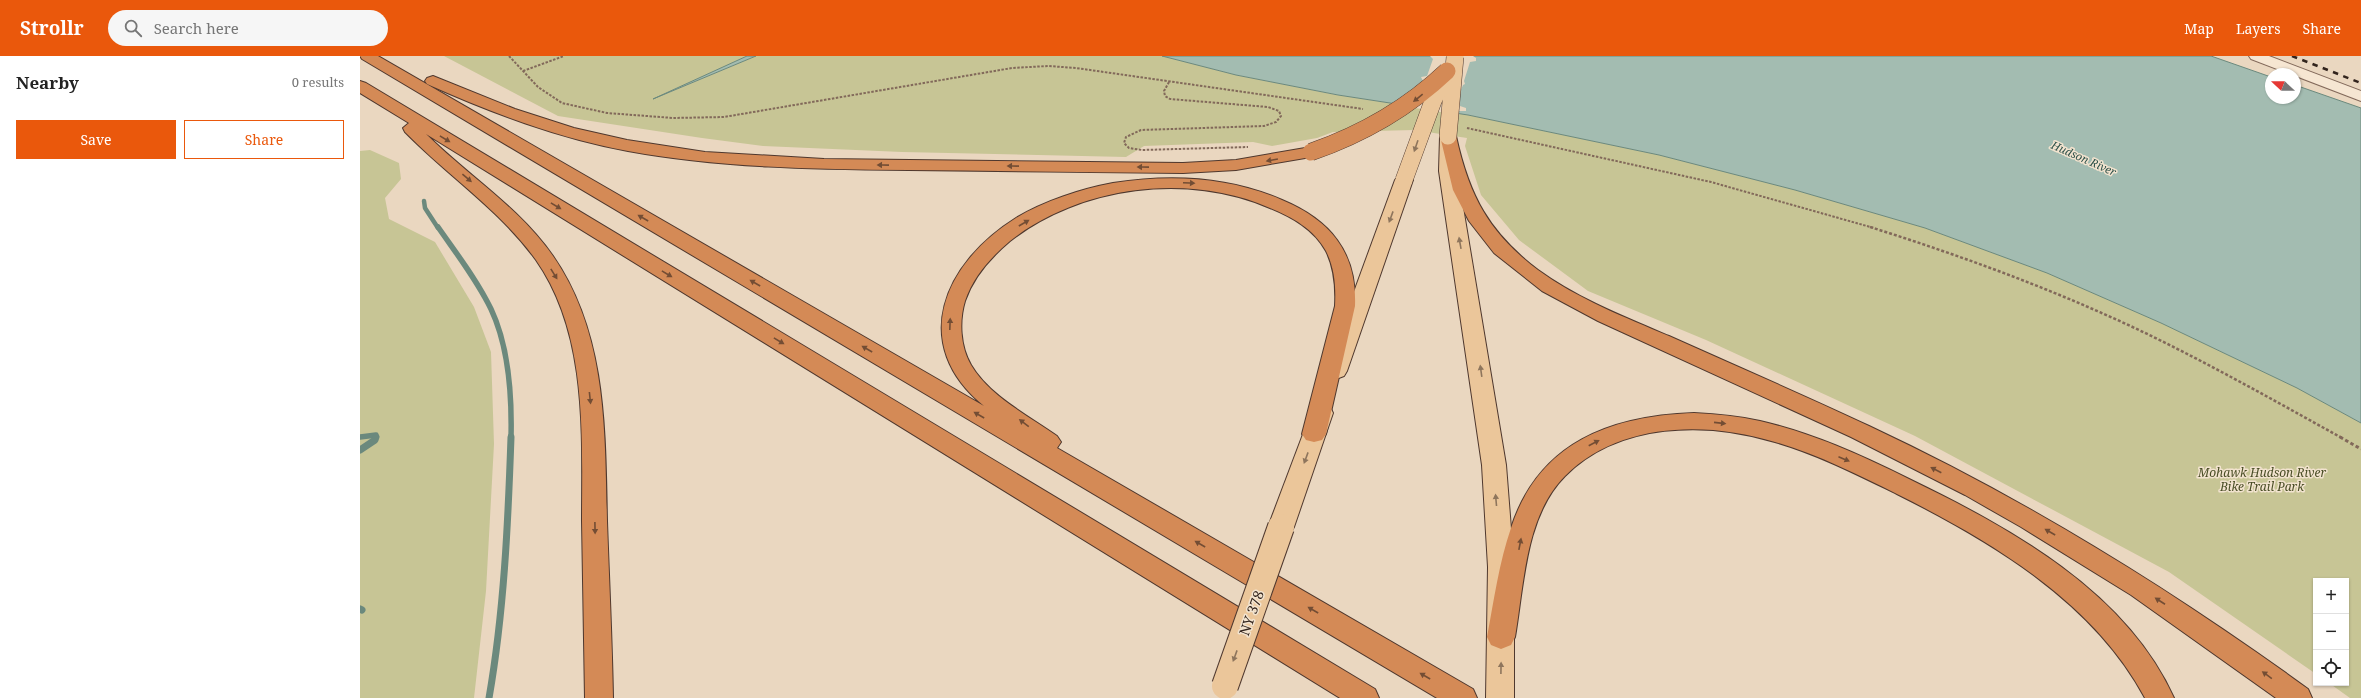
<!DOCTYPE html>
<html lang="en">
<head>
<meta charset="utf-8">
<style>
  :root { --surface:#fff; --page:#f6f6f6; --text:#222; --muted:#767676; --line:#e0e0e0; --accent:#ea580c }
  body { margin:0; font-family:"Noto Serif",serif; background:var(--page); color:var(--text) }
  .controls { position:absolute; right:12px; bottom:12px; display:grid; overflow:hidden; border-radius:0px; box-shadow:0 1px 3px #0004 }
  .controls button { width:36px; height:36px; display:grid; place-items:center; padding:0; border:0; border-bottom:1px solid var(--line); background:var(--surface); color:var(--text); font:20px sans-serif }
  .compass { position:absolute; left:1905px; top:12px; width:36px; height:36px; border-radius:50%; background:var(--surface); box-shadow:0 1px 3px #0004; rotate:292deg }
  .list { margin:0; padding:0; list-style:none }
  h2 { display:flex; justify-content:space-between; align-items:center; height:52px; margin:0; padding:0 16px; font-size:17px }
  h2 small { font-size:13px; font-weight:400; color:var(--muted) }
  .actions { display:flex; gap:8px; padding:12px 16px }
  .actions a { flex:1; padding:9px 0; border:1px solid var(--accent); border-radius:0px; text-align:center; font-size:14px; color:var(--accent) }
  .actions .main { background:var(--accent); color:#fff }
  .icon { flex:none; width:22px; height:22px; fill:none; stroke:currentColor; stroke-width:2; stroke-linecap:round; stroke-linejoin:round }
  .map { position:relative; flex:none; width:2001px; height:642px; overflow:hidden }
  header { display:flex; align-items:center; gap:24px; box-sizing:border-box; height:56px; padding:0 20px; background:var(--accent); color:#fff }
  header strong { font-size:19px }
  nav { display:flex; gap:22px; margin-inline-start:auto; font-size:14px }
  .search { width:280px; height:36px; background:var(--page); display:flex; align-items:center; gap:10px; box-sizing:border-box; padding:0 14px; border-radius:22px; color:var(--muted); font-size:15px }
  main { display:flex }
  aside { flex:1; background:var(--surface) }
  .map>svg:first-child { display:block }
  .green { fill:#c7c595 }
  .water { fill:#a3bcb1; stroke:#6b897d }
  .pier { fill:#ead7c0 }
  .lines { fill:none; stroke-linecap:round; stroke-linejoin:round }
  .stream-far2 { stroke:#6b897d; stroke-width:4.5 }
  .stream-far1 { stroke:#6b897d; stroke-width:5.5 }
  .stream { stroke:#6b897d; stroke-width:7 }
  .minor-casing { stroke:#82695a; stroke-width:2 }
  .primary-casing { stroke:#4f382e; stroke-width:2 }
  .motorway-casing { stroke:#4f382e; stroke-width:2 }
  .path-far2 { stroke:#82695a; stroke-width:2; stroke-dasharray:2.5 1.5; stroke-linecap:butt }
  .path-far1 { stroke:#82695a; stroke-width:2.5; stroke-dasharray:3 2; stroke-linecap:butt }
  .path { stroke:#82695a; stroke-width:3; stroke-dasharray:3.5 2.5; stroke-linecap:butt }
  .minor { fill:#f6e6d2; fill-rule:evenodd }
  .primary { fill:#ebc69a; fill-rule:evenodd }
  .motorway { fill:#d48a56; fill-rule:evenodd }
  .rail { stroke:#32241d; stroke-width:2.5; stroke-dasharray:5.5 5.5; stroke-linecap:butt }
  .primary-bridge-far1-casing { stroke:#4f382e; stroke-width:18; stroke-linecap:butt }
  .primary-bridge-casing { stroke:#4f382e; stroke-width:28; stroke-linecap:butt }
  .motorway-bridge-casing { stroke:#4f382e; stroke-width:18; stroke-linecap:butt }
  .primary-bridge-far1 { stroke:#ebc69a; stroke-width:17 }
  .primary-bridge { stroke:#ebc69a; stroke-width:26 }
  .motorway-bridge { stroke:#d48a56; stroke-width:17 }
  .oneway { fill:#734d34 }
  .oneway2 { fill:#8e755c }
  .labels { text-anchor:middle; dominant-baseline:central; stroke-width:3; stroke-linejoin:round; paint-order:stroke }
  .far-water-label { font-size:11px; font-style:italic; fill:#2d5149; stroke:#f2e3cf }
  .park-label { font-size:12px; font-style:italic; fill:#494d25; stroke:#f2e3cf }
  .near-street-label { font-size:14px; fill:#32241d; stroke:#f2e3cf }
</style>
</head>
<body>
<header>
<strong>Strollr</strong>
<div class="search"><svg class="icon" aria-label="search" viewBox="0 0 24 24"><circle cx="10" cy="10" r="6"/><path d="M15 15l6 6"/></svg>Search here</div>
<nav><a>Map</a><a>Layers</a><a>Share</a></nav>
</header>
<main>
<aside>
<h2>Nearby<small>0 results</small></h2>
<ul class="list">
</ul>
<div class="actions"><a class="main">Save</a><a>Share</a></div>
</aside>
<div class="map">
<svg width="2001" height="642" viewBox="0 0 2001 642">
  <rect width="100%" height="100%" fill="#ead7c0"/>
  <g class="green">
    <polygon points="84,0 387,0 298,41 396,0 802,0 876,19 977,39 1108,59 1299,99 1435,134 1565,172 1687,217 1801,267 1937,332 2001,367 2001,642 1990,642 1969,627 1986,627 1986,525 1956,525 1956,618 1809,516 1555,380 1346,284 1228,235 1159,184 1121,139 1105,90 1107,82 1054,74 973,76 957,82 912,90 893,86 784,90 766,101 542,96 403,90 342,82 198,60"/>
    <polygon points="10,94 39,107 41,123 25,142 29,163 75,186 114,251 131,296 134,388 126,535 114,642 0,642 0,95"/>
  </g>
  <g class="water">
    <polygon points="387,0 396,0 293,43"/>
    <polygon points="802,0 1851,0 1911,21 1911,42 1935,42 1935,29 2001,52 2001,367 1937,332 1801,267 1687,217 1565,172 1435,134 1299,99 1108,59 978,39 876,19"/>
  </g>
  <polygon class="pier" points="1070,0 1113,0 1116,2 1116,5 1110,6 1104,25 1105,28 1103,29 1100,36 1100,50 1106,52 1106,55 1099,55 1099,59 1055,52 1063,25 1061,21 1067,20 1073,3"/>
  <g class="lines">
    <polyline class="stream-far2" points="64,145 65,152 78,172"/>
    <g class="stream-far1">
      <path d="M78 171C96 197 117 224 131 253 149 291 152 341 151 382"/>
      <polyline points="0,381 16,379 15,382"/>
    </g>
    <g class="stream">
      <polyline points="0,394 15,384 16,381"/>
      <polyline points="0,553 2,554"/>
      <path d="M129 642C144 556 148 468 151 381"/>
    </g>
    <defs>
      <polygon id="minor" points="1889,0 1909,0 2001,35 2001,45 1891,3"/>
      <g id="primary">
        <polygon points="1088,76 1094,77 1096,81 1097,115 1146,409 1154,511 1154,642 1126,642 1128,511 1122,409 1079,115 1080,81 1082,77"/>
        <polygon points="1044,119 1050,120 1053,124 987,315 984,320 976,323 968,320 965,315 1035,124 1038,120"/>
        <polygon points="962,349 970,351 973,357 934,471 930,478 921,481 912,478 908,471 951,357 954,351"/>
      </g>
      <g id="motorway">
        <path d="M0 0H18L624 350C548 288 584 207 656 162 684 145 721 133 753 127 810 118 870 121 922 144 970 164 997 196 995 250L966 378 962 384 954 386 946 384 942 378 975 250C976 231 975 213 966 195 954 173 932 161 910 152 828 116 720 130 650 185 631 201 613 221 605 245 599 265 600 290 611 309 629 340 669 360 697 380L701 386 697 392 1113 633 1117 642H1077L2 3Z"/>
        <path d="M73 20 155 53 214 72 267 84 345 96 464 103 823 107 876 104 951 91 957 92 960 96 957 100 951 101 876 114 823 117C732 116 640 115 549 114 455 113 361 112 268 95 198 82 132 57 67 28L65 25 67 22Z"/>
        <path d="M0 25 6 27 1015 633 1019 642H980L66 78C107 119 159 151 193 200 247 278 245 375 247 465 249 524 252 583 253 642H225C224 583 223 524 222 465 222 378 228 278 176 204 140 154 87 119 45 76L43 72 49 67 0 37Z"/>
        <path d="M1088 75 1094 76 1096 80C1109 140 1129 177 1178 214 1218 243 1264 261 1309 280 1376 310 1443 339 1509 370 1665 443 1809 532 1948 633L1952 642H1916L1771 539 1661 471 1605 439 1491 381 1238 265 1182 235 1134 197 1109 165 1093 134 1080 80 1082 76Z"/>
        <path d="M1334 357C1356 358 1378 360 1400 365 1452 377 1501 399 1549 423 1650 472 1766 535 1814 642H1785C1734 546 1631 485 1537 438 1498 419 1457 398 1415 386 1346 365 1259 366 1205 420 1165 460 1164 529 1155 581L1151 589 1141 593 1131 589 1127 581C1134 544 1139 507 1151 472 1179 386 1251 360 1334 357Z"/>
      </g>
    </defs>
    <use href="#minor" class="minor-casing"/>
    <use href="#primary" class="primary-casing"/>
    <use href="#motorway" class="motorway-casing"/>
    <g class="path-far2">
      <polyline points="149,0 178,31 202,47 247,57 313,62 364,61 652,12 688,10 716,12 1003,53"/>
      <polyline points="163,15 204,0"/>
      <polyline points="809,26 804,35 805,40 810,43 908,51 919,55 921,60 916,66 904,70 781,74 766,81 764,87 769,92 782,94 888,91"/>
      <polyline points="1107,72 1351,126 1514,172"/>
    </g>
    <path class="path-far1" d="M1510 171C1602 200 1692 233 1779 274 1848 307 1915 345 1982 382"/>
    <polyline class="path" points="1980,381 2001,393"/>
    <use href="#minor" class="minor"/>
    <use href="#primary" class="primary"/>
    <use href="#motorway" class="motorway"/>
    <polyline class="rail" points="1932,0 2001,27"/>
    <defs>
      <g id="primary-bridge-far1">
        <polyline points="1088,80 1095,1"/>
        <polyline points="1044,124 1073,45 1087,15"/>
      </g>
      <polyline id="primary-bridge" points="865,630 921,471"/>
      <path id="motorway-bridge" d="M951 96C1003 78 1047 53 1087 15"/>
    </defs>
    <use href="#primary-bridge-far1" class="primary-bridge-far1-casing"/>
    <use href="#primary-bridge" class="primary-bridge-casing"/>
    <use href="#motorway-bridge" class="motorway-bridge-casing"/>
    <use href="#primary-bridge-far1" class="primary-bridge-far1"/>
    <use href="#primary-bridge" class="primary-bridge"/>
    <use href="#motorway-bridge" class="motorway-bridge"/>
  </g>
  <defs><path id="oneway-solid" d="M-6-.8H1V-3.2L6.5 0L1 3.2V.8H-6Z"/></defs>
  <g class="oneway">
    <use href="#oneway-solid" transform="translate(1058 42) rotate(141)"/>
    <use href="#oneway-solid" transform="translate(85 83) rotate(31)"/>
    <use href="#oneway-solid" transform="translate(912 104) rotate(170)"/>
    <use href="#oneway-solid" transform="translate(523 109) rotate(-179)"/>
    <use href="#oneway-solid" transform="translate(653 110) rotate(-179)"/>
    <use href="#oneway-solid" transform="translate(783 111) rotate(-179)"/>
    <use href="#oneway-solid" transform="translate(107 122) rotate(40)"/>
    <use href="#oneway-solid" transform="translate(829 127) rotate(3)"/>
    <use href="#oneway-solid" transform="translate(196 150) rotate(31)"/>
    <use href="#oneway-solid" transform="translate(283 162) rotate(-150)"/>
    <use href="#oneway-solid" transform="translate(664 167) rotate(-30)"/>
    <use href="#oneway-solid" transform="translate(194 218) rotate(58)"/>
    <use href="#oneway-solid" transform="translate(307 218) rotate(31)"/>
    <use href="#oneway-solid" transform="translate(395 227) rotate(-150)"/>
    <use href="#oneway-solid" transform="translate(590 268) rotate(-88)"/>
    <use href="#oneway-solid" transform="translate(419 285) rotate(31)"/>
    <use href="#oneway-solid" transform="translate(507 293) rotate(-150)"/>
    <use href="#oneway-solid" transform="translate(230 342) rotate(84)"/>
    <use href="#oneway-solid" transform="translate(619 359) rotate(-150)"/>
    <use href="#oneway-solid" transform="translate(664 367) rotate(-143)"/>
    <use href="#oneway-solid" transform="translate(1360 367) rotate(6)"/>
    <use href="#oneway-solid" transform="translate(1234 387) rotate(-28)"/>
    <use href="#oneway-solid" transform="translate(1484 403) rotate(23)"/>
    <use href="#oneway-solid" transform="translate(1576 414) rotate(-153)"/>
    <use href="#oneway-solid" transform="translate(235 472) rotate(89)"/>
    <use href="#oneway-solid" transform="translate(1690 476) rotate(-150)"/>
    <use href="#oneway-solid" transform="translate(840 488) rotate(-150)"/>
    <use href="#oneway-solid" transform="translate(1160 488) rotate(-79)"/>
    <use href="#oneway-solid" transform="translate(1800 545) rotate(-147)"/>
    <use href="#oneway-solid" transform="translate(953 554) rotate(-150)"/>
    <use href="#oneway-solid" transform="translate(1907 619) rotate(-144)"/>
    <use href="#oneway-solid" transform="translate(1065 620) rotate(-150)"/>
  </g>
  <g class="oneway2">
    <use href="#oneway-solid" transform="translate(1056 90) rotate(109)"/>
    <use href="#oneway-solid" transform="translate(1031 161) rotate(110)"/>
    <use href="#oneway-solid" transform="translate(1100 187) rotate(-100)"/>
    <use href="#oneway-solid" transform="translate(1121 315) rotate(-98)"/>
    <use href="#oneway-solid" transform="translate(946 402) rotate(110)"/>
    <use href="#oneway-solid" transform="translate(1136 444) rotate(-95)"/>
    <use href="#oneway-solid" transform="translate(875 600) rotate(110)"/>
    <use href="#oneway-solid" transform="translate(1141 612) rotate(-89)"/>
  </g>
  <g class="labels">
    <g class="far-water-label">
      <text transform="translate(1724 102) rotate(24)">Hudson River</text>
    </g>
    <g class="park-label">
      <text x="1902" y="416">Mohawk Hudson River<tspan x="1902" dy="14">Bike Trail Park</tspan></text>
    </g>
    <g class="near-street-label">
      <text transform="translate(891 557) rotate(-70)">NY 378</text>
    </g>
  </g>
</svg>
<div class="controls">
<button>+</button>
<button>−</button>
<button><svg class="icon" aria-label="locate" viewBox="0 0 24 24"><circle cx="12" cy="12" r="6"/><path d="M12 2v4M12 18v4M2 12h4M18 12h4"/></svg></button>
</div>
<svg class="compass" viewBox="-18 -18 36 36"><path d="M0-13l5 13h-10z" fill="#e53935"/><path d="M0 13l5-13h-10z" fill="#767676"/></svg>
</div>
</main>
</body>
</html>
